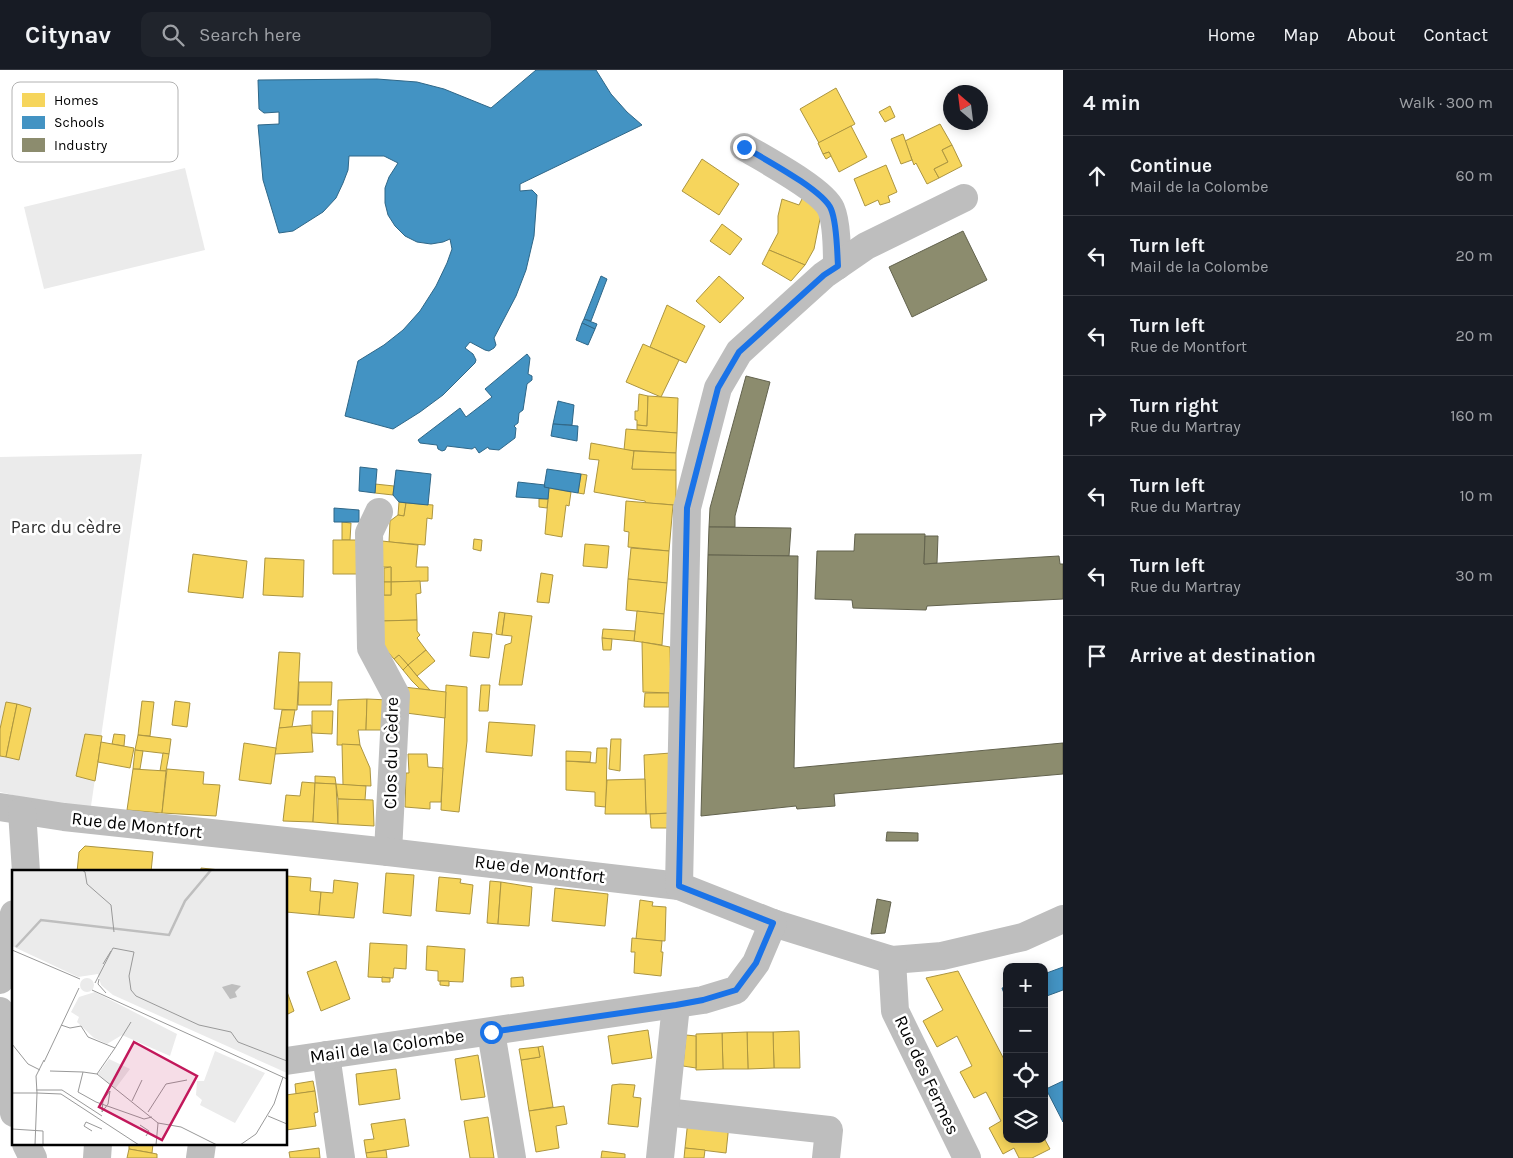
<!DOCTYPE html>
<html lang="en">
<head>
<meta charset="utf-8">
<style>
  :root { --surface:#171b24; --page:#20242c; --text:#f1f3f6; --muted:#9ea1a6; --line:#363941 }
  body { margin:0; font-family:Karla,sans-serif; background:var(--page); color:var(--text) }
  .controls { position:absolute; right:15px; bottom:15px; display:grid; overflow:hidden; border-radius:10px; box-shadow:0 2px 12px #0003 }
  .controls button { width:45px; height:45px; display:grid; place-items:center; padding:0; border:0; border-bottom:1px solid var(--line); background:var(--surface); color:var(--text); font:25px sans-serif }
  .compass { position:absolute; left:943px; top:15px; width:45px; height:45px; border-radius:50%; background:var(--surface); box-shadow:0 2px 12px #0003; rotate:332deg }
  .stop { position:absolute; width:15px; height:15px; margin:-11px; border:4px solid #1a73e8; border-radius:50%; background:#fff }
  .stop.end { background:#1a73e8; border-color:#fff; box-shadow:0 1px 5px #0008 }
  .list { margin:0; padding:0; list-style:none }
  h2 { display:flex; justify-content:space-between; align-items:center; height:65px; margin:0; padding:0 20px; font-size:21px }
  h2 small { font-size:16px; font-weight:400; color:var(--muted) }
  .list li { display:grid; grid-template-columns:32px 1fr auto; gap:15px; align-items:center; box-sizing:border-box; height:80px; padding:0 20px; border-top:1px solid var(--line) }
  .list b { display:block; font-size:19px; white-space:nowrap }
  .list p { margin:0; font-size:16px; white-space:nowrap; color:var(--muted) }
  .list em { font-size:16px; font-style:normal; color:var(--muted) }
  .icon { flex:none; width:28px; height:28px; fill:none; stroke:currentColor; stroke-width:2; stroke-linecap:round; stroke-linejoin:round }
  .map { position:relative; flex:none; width:1063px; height:1088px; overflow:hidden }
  header { display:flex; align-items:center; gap:30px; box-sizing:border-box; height:70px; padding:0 25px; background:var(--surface); border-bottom:1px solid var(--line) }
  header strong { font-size:24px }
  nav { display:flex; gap:28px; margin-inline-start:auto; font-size:18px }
  .search { width:350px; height:45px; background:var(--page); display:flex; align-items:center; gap:12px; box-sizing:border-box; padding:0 18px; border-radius:10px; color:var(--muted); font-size:19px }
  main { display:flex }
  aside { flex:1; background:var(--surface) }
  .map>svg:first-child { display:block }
  .green { fill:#ebebeb }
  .homes { fill:#f6d55c; stroke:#ac9540 }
  .schools { fill:#4393c3; stroke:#2f6788 }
  .industry { fill:#8c8c6e; stroke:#62624d }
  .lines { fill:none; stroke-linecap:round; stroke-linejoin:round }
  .street { stroke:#bebebe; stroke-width:28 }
  .route { stroke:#1a73e8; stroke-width:6 }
  .labels { text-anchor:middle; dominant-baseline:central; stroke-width:5; stroke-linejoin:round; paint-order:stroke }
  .park-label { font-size:18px; fill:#323232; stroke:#fff }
  .street-label { font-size:18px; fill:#000; stroke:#fff }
  .inset-river { fill:none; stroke:#bebebe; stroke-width:2.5 }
  .inset-road { fill:none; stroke:#999; stroke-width:1 }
  .view { fill:#c2185b; fill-opacity:0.15; stroke:#c2185b; stroke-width:2.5 }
  .inset-edge { fill:none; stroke:#000; stroke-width:2.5 }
  .key { fill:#fff; stroke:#b2b2b2; stroke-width:1 }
  .key-label { font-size:14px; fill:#000 }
</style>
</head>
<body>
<header>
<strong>Citynav</strong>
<div class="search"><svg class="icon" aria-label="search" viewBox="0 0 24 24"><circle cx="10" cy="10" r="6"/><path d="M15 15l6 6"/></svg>Search here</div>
<nav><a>Home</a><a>Map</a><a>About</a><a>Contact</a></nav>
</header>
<main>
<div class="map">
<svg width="1063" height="1088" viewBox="0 0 1063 1088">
  <rect width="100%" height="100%" fill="#fff"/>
  <g class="green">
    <polygon points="185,98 205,180 44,219 24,137"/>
    <polygon points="142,384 90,743 0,722 0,387"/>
  </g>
  <g class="homes">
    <polygon points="836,18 855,54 819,73 800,39"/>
    <polygon points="890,36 895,47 885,52 879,42"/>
    <polygon points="940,54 952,75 942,80 948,92 934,99 939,108 927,114 916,93 914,95 905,71"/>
    <polygon points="851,56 867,87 839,102 829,82 823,84 818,73"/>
    <polygon points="903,64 912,90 901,94 891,69"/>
    <polygon points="952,75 962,96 939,108 934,99 948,92 942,80"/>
    <polygon points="829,82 831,86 826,89 823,84"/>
    <polygon points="702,89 739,114 719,145 682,121"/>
    <polygon points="886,95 897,122 888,126 890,132 880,135 878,130 865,136 854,109"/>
    <polygon points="803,127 822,139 814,179 805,195 769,180 778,163 778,146 782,129 799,135"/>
    <polygon points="722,154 742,169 730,185 710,171"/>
    <polygon points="769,180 805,195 791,211 762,194"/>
    <polygon points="719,206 744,228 720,253 696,231"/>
    <polygon points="667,235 705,256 686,293 650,277"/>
    <polygon points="643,274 679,290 661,327 626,312"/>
    <polygon points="639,324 648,326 647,356 637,355 637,350 635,350 635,341 638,341"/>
    <polygon points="648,326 678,328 677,363 637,360 637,355 647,356"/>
    <polygon points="626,359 677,363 676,383 624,380"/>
    <polygon points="591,373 634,381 632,399 676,400 676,435 646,433 645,431 594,422 599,390 589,389"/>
    <polygon points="634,381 676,383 676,400 632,399"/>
    <polygon points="581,404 587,405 584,424 578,423"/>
    <polygon points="375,414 394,416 393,425 375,423"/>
    <polygon points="549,418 571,422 569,436 566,435 562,467 545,464"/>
    <polygon points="539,429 548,429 547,438 539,437"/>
    <polygon points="626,431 673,435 669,481 628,477 629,462 624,461"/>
    <polygon points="399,432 406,433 404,446 398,445"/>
    <polygon points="406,433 433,435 432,449 427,448 425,475 389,472 390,451 398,445 404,446"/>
    <polygon points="342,452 351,453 350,470 342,470"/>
    <polygon points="474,469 482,470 481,481 473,479"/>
    <polygon points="333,470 360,470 361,504 333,504"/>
    <polygon points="382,471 418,475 416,497 428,497 428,511 391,512 391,497 379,497"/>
    <polygon points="585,474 609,476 607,498 583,496"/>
    <polygon points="631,478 669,481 667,513 628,509"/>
    <polygon points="193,484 247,491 243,528 188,522"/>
    <polygon points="265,488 304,490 303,527 263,525"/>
    <polygon points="391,497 391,512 384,512 384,498"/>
    <polygon points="541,503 553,505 549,533 537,532"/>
    <polygon points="628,509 667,513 664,544 626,540"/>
    <polygon points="420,511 421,523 416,524 417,550 381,551 380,525 391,525 391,512"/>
    <rect x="384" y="512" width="7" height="13"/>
    <polygon points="637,541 664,544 662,575 634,571"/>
    <polygon points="499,542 505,543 502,565 496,564"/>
    <polygon points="505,543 532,546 522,615 499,615 505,575 511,573 512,566 502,565"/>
    <polygon points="417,550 417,561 420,565 417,568 426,580 408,595 399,585 394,589 381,574 381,551"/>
    <polygon points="603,559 635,561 634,571 602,568"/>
    <polygon points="473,562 492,564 489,588 470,586"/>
    <polygon points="602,568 612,569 611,580 603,580"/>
    <polygon points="642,572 670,577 671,623 643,622"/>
    <polygon points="426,580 435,591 417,606 408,595"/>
    <polygon points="279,582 300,583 297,640 274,639"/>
    <polygon points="399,585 408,595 403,600 394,589"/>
    <polygon points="408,595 417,606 430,620 420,619 412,611 403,600"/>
    <polygon points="299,612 332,612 331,635 298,635"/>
    <polygon points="446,615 467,617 467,671 459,742 441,740"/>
    <polygon points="481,615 490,615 488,641 479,641"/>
    <polygon points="404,617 446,622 445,648 406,643"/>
    <polygon points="645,623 669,623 669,637 644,637"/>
    <polygon points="367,629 366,660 358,660 360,675 337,675 338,630"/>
    <polygon points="367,629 389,630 389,660 366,660"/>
    <polygon points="142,631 154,632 150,666 138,665"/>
    <polygon points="175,631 190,633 187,657 172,655"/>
    <polygon points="6,632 17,634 6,687 0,686 0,659"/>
    <polygon points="17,634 31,638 19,690 6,687"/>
    <polygon points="282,640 295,640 292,657 279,658"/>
    <polygon points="312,641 333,641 332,664 312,663"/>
    <polygon points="489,652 535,655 532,686 486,682"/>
    <polygon points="311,655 313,682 275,684 279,658"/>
    <polygon points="85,664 102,666 95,711 76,706"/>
    <polygon points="114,664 125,665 124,676 112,674"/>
    <polygon points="138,665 171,669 169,684 135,680"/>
    <polygon points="611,669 621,669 620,701 609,699"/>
    <polygon points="101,672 134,678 130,698 98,692"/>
    <polygon points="244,673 276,678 271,714 239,710"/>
    <polygon points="342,674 360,675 370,698 371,716 343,715"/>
    <polygon points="597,678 607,678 606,737 595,736 595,722 566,720 566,691 596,693"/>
    <polygon points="135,680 143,681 140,699 133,699"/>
    <polygon points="566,681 591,682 590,692 566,691"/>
    <polygon points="163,683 169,684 166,701 160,701"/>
    <polygon points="671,683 672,743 646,744 644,685"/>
    <polygon points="408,684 427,684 428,697 443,698 441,732 430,732 430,739 405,737 406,703 409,703"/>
    <polygon points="133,699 166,701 162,743 127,740"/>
    <polygon points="167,699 204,702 203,714 220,715 216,746 162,743"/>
    <polygon points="315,706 335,707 336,714 315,713"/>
    <polygon points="645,709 646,744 605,744 607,710"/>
    <polygon points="302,712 315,713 313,752 283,751 286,725 300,726"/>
    <polygon points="315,713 336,714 338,754 313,752"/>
    <polygon points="336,714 366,716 365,730 338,729"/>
    <polygon points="338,729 373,730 374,756 338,754"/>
    <polygon points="672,743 672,758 651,758 650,744"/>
    <polygon points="85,776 153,782 151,802 77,802 79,782"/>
    <polygon points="201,798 220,800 220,802 201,802"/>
    <polygon points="386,803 414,805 411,846 383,843"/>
    <polygon points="287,806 311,808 310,821 321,822 319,845 286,842"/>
    <polygon points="439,807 461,809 460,813 473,815 470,844 436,841"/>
    <polygon points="334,810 358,813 354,848 319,845 321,822 333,823"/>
    <polygon points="490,811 501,812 498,854 487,853"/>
    <polygon points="501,812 532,817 529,856 498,854"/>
    <polygon points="555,818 608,824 605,856 552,851"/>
    <polygon points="640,830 653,832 652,836 666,837 665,871 636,869"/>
    <polygon points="632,868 662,871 661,882 663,882 661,906 634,903 635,882 631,882"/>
    <polygon points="370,873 407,875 406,899 394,898 393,908 368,907"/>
    <polygon points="427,876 465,879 463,912 438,911 438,901 426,900"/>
    <polygon points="336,891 350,929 321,941 307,902"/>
    <polygon points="958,901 1007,995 1007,1069 1044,1068 1050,1079 1032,1088 1019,1088 1014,1078 1003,1084 989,1058 1001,1051 986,1022 974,1028 960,1002 972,996 957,966 937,977 923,951 943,940 926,908"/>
    <polygon points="382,907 390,908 390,912 382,912"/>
    <polygon points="523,907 524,916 511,917 511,908"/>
    <polygon points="440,911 449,911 449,916 440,915"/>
    <polygon points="286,919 294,941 286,945"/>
    <polygon points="648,960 652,988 612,994 608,966"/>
    <polygon points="799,961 800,998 774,998 773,962"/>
    <polygon points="747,962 773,962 774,998 748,999"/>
    <polygon points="747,962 748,999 723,999 722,963"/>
    <polygon points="722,963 723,999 696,1000 696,964"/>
    <polygon points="686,965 696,966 696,998 683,996"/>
    <polygon points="543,976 553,1037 529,1041 521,990 540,987 538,977"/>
    <polygon points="538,977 540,987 521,990 519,979"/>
    <polygon points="478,985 485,1027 461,1030 455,989"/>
    <polygon points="396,999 400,1029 359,1035 356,1004"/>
    <polygon points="313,1011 315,1021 296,1024 295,1014"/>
    <polygon points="620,1014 635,1015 633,1027 641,1028 638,1057 608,1054 612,1015"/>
    <polygon points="315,1021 318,1042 314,1043 316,1056 286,1060 286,1025"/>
    <polygon points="564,1036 567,1054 556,1056 559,1078 536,1082 529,1041"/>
    <polygon points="488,1047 494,1088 470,1088 464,1051"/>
    <polygon points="405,1049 409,1076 366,1083 364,1070 374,1069 371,1054"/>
    <polygon points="688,1050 729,1054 726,1083 685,1078"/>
    <polygon points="129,1074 153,1074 152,1083 129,1079"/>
    <polygon points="319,1078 320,1088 290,1088 289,1082"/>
    <polygon points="685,1078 705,1080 704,1088 684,1088"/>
    <polygon points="129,1079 157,1084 157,1088 127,1088"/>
    <polygon points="386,1080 387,1088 367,1088 366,1083"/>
    <polygon points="602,1081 625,1084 625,1088 601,1088"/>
  </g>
  <g class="schools">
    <polygon points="536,0 596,0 611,24 627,42 642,55 520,114 520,121 532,120 537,125 534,166 526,200 516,226 494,268 496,275 494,278 489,281 485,280 470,272 465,278 473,284 476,290 475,293 443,325 420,342 393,359 345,346 358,291 384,275 403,260 420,241 436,216 447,193 452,179 450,169 443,172 431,174 417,172 405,166 395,156 388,145 385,133 385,118 389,107 398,93 384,86 349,86 348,100 343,113 336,128 323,142 293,161 279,163 263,110 258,55 279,54 279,42 264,43 259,39 258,10 377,9 417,12 444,19 491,38"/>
    <polygon points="601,206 607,209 591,251 584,249"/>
    <polygon points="584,249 597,254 595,259 582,253"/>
    <polygon points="582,253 595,259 588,275 576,270"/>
    <polygon points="527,284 530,288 528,304 532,306 532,310 527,314 523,340 519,343 518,353 514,356 516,358 515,368 499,380 489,379 488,377 479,383 475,377 472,379 447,376 445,380 442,381 438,379 437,375 420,373 418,370 460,338 466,347 492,327 485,319"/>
    <polygon points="558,331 574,335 572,355 553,354"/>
    <polygon points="553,354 578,356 577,371 551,366"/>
    <polygon points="360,397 377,399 375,423 359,421"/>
    <polygon points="547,399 581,404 578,423 544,417"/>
    <polygon points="396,400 431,404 428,435 399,432 393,425"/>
    <polygon points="518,412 545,415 544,417 549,418 548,429 516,427"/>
    <polygon points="334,438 359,440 359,452 334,452"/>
    <polygon points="1063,897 1063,920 1044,927 1044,904"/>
    <polygon points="1007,917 1007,931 1002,918"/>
    <polygon points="1063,1011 1063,1052 1046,1019"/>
  </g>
  <g class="industry">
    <polygon points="963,161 987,210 912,247 889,197"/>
    <polygon points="746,306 770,312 735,446 735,457 709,457 710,438"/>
    <polygon points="709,457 791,458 789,486 708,485"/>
    <polygon points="855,464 925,464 924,494 1059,486 1060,494 1063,494 1063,529 927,536 926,540 853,538 852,530 815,529 817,481 854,481"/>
    <polygon points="925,466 938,466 937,493 924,494"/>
    <polygon points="708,485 798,486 794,698 1063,673 1063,704 834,724 835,736 797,739 796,736 701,746"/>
    <polygon points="887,762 918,763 918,771 886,771"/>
    <polygon points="877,829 891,832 885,863 871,864"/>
  </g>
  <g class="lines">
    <g class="street">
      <path d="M744 77C764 89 823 120 831 139 837 153 837 180 837 196"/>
      <polyline points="379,442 369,463 371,578 396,625 388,782"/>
      <polyline points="0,737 64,747 388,782 679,816 773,853 892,890 942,886 1023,867 1063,849"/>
      <polyline points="22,741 26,802"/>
      <polyline points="679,816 687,438 718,318 739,282 824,205 866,176 964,128"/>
      <polyline points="892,890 895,941 967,1088"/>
      <polyline points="0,910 10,856 14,844"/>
      <polyline points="0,941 1,969 14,1043"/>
      <polyline points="491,962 512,1088"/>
      <polyline points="326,985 341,1088"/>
      <polyline points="286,991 703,930 736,920 756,893 773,853"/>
      <polyline points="665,1042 829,1060 826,1088"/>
      <polyline points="26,1074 33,1088"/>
      <polyline points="97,1088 98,1074"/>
      <polyline points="200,1088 202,1074"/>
      <polyline points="660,1088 676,935"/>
    </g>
  </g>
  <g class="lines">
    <path class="route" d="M491 962 676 935 703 930 736 920 756 893 773 853 679 816 687 438 718 318 739 282 824 205 838 196C837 180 837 153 831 139 823 120 764 89 744 77"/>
  </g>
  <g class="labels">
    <g class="park-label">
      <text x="66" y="457">Parc du cèdre</text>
    </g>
    <g class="street-label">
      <text transform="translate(391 683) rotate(-89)">Clos du Cèdre</text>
      <text transform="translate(137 755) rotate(6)">Rue de Montfort</text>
      <text transform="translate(540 799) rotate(7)">Rue de Montfort</text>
      <text transform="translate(387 976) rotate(-8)">Mail de la Colombe</text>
      <text transform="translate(927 1005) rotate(65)">Rue des Fermes</text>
    </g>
  </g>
  <g transform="translate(12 800)">
    <rect width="275" height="275" fill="#fff"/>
    <path d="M0 0H275V203L101 125 89 115 86 104 66 107 0 76ZM68 115a7 7 0 1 1 14 0a7 7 0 1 1-14 0ZM83 122 165 164 158 186 110 165 95 174 82 168 65 152 67 147 59 142 67 127ZM203 181 253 203 223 253 188 235 190 230 184 225 185 211H192ZM97 189 118 199 103 219 86 204Z" fill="#ebebeb"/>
    <path d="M220 114 229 116 223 122 225 127 218 129 210 117Z" fill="#bebebe"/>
    <path class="inset-river" d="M4 77 29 50 157 65 173 31 199 0"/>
    <path class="inset-road" d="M70 0 73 2 75 14 99 35 102 62M0 80 68 109M91 94 99 81M87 109 86 114 94 123M83 113 101 78 122 82 117 106 119 120 124 126 187 155 219 162 226 172 275 191M80 120 275 209M49 155 58 158 69 156 76 167 103 178 85 204M0 174 16 194 28 200M103 178 119 152M32 190 24 206 25 223 49 224 127 275M32 192 67 118M38 201 71 202M85 204 146 253 169 257 205 275M85 204 71 202 66 222 84 232 132 249 140 247M24 220H50L90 246M98 221 96 234 90 242 91 230ZM0 223H25L23 275M120 231 130 210M136 242 154 214 175 210M256 246 275 254M128 255 137 261 134 266M0 259 31 261V275M80 261 72 256 74 252 90 259M144 275 146 253M228 275 244 264 262 234 271 207"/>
    <path class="view" d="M122 172 185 206 150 270 87 237Z"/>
    <rect width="275" height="275" class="inset-edge"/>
  </g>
  <rect x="12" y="12" width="166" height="80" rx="8" class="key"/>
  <rect x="22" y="23" width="23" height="14" fill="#f6d55c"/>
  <rect x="22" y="46" width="23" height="13" fill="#4393c3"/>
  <rect x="22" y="68" width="23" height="14" fill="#8c8c6e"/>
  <g class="key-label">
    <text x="54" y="35">Homes</text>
    <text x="54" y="57">Schools</text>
    <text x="54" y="80">Industry</text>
  </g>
</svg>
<div class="controls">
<button>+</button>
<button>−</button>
<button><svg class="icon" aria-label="locate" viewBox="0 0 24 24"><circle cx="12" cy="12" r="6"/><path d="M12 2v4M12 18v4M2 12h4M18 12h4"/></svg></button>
<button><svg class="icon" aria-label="layers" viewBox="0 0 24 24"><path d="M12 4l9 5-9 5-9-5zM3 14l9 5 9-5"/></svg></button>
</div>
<svg class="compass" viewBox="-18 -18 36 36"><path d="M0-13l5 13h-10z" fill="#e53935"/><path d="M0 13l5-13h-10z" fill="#9ea1a6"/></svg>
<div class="stop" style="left:491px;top:962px"></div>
<div class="stop end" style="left:744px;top:77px"></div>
</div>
<aside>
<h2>4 min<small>Walk · 300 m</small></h2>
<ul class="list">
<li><svg class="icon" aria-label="ahead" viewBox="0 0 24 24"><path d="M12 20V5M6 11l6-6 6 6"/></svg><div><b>Continue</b><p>Mail de la Colombe</p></div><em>60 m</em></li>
<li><svg class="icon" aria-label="left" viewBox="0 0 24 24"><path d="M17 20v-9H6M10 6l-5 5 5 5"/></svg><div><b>Turn left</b><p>Mail de la Colombe</p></div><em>20 m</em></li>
<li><svg class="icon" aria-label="left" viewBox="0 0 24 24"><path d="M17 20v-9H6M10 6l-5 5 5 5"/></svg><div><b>Turn left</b><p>Rue de Montfort</p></div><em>20 m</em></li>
<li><svg class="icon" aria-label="right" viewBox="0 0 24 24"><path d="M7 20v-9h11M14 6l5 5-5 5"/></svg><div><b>Turn right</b><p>Rue du Martray</p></div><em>160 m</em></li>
<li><svg class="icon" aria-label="left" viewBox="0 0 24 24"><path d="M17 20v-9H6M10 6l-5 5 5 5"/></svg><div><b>Turn left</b><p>Rue du Martray</p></div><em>10 m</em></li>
<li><svg class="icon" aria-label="left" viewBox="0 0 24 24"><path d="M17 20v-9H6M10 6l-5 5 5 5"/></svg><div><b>Turn left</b><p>Rue du Martray</p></div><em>30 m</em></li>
<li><svg class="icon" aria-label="arrive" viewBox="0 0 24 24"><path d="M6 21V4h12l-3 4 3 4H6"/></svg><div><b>Arrive at destination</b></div></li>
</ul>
</aside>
</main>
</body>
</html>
